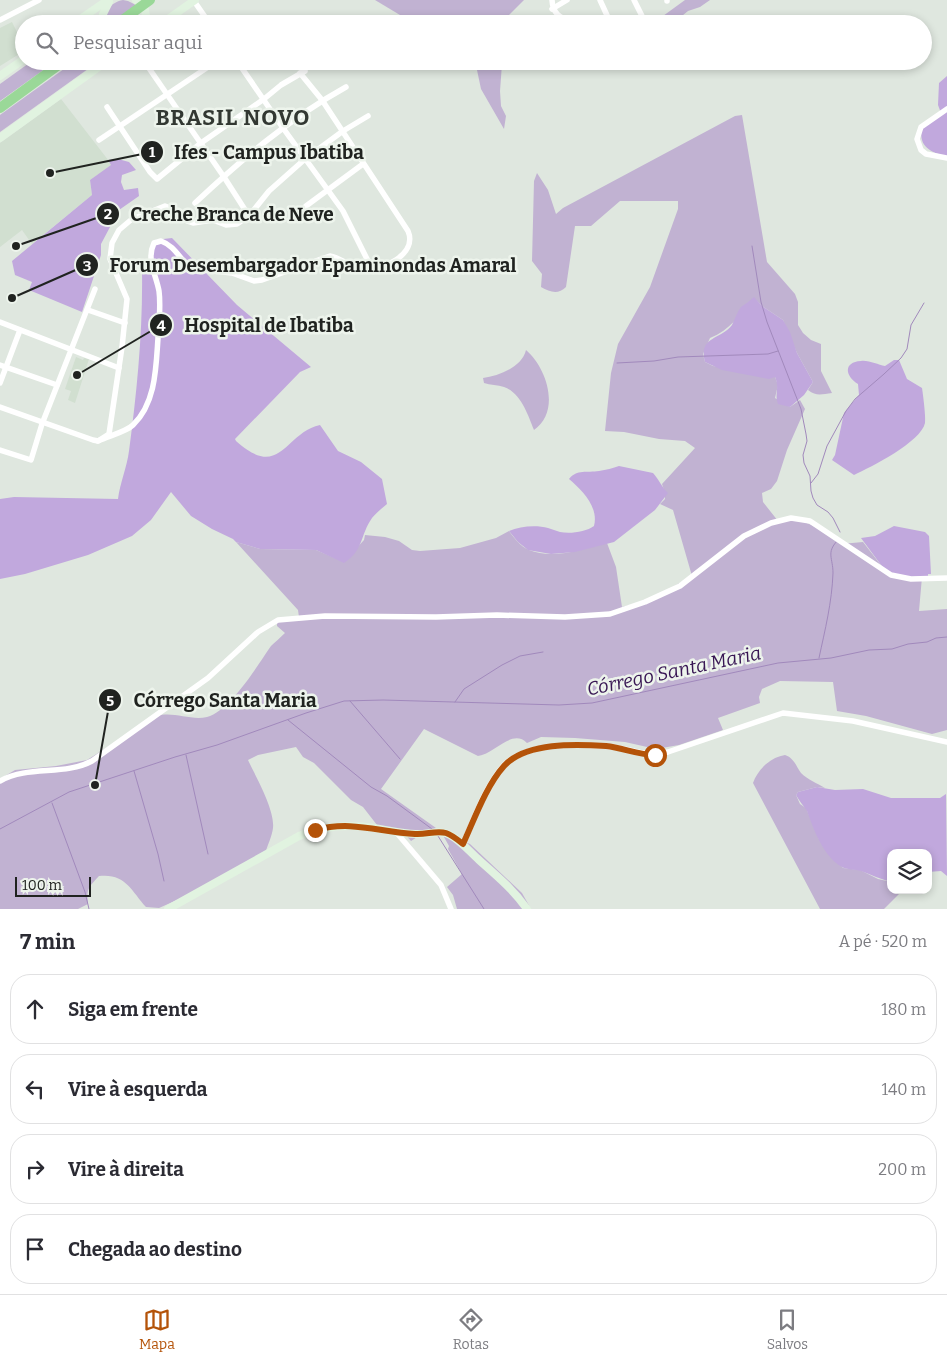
<!DOCTYPE html>
<html lang="pt">
<head>
<meta charset="utf-8">
<style>
  :root { --surface:#fff; --page:#f7f7f7; --text:#2b2b33; --muted:#7c7c81; --line:#e1e1e2; --accent:#b45309 }
  body { margin:0; font-family:Bitter,serif; background:var(--page); color:var(--text) }
  .controls { position:absolute; right:15px; bottom:15px; display:grid; overflow:hidden; border-radius:10px; box-shadow:0 2px 8px #0003 }
  .controls button { width:45px; height:45px; display:grid; place-items:center; padding:0; border:0; border-bottom:1px solid var(--line); background:var(--surface); color:var(--text); font:25px sans-serif }
  .scale { position:absolute; left:15px; bottom:12px; width:76px; box-sizing:border-box; padding-left:5px; border:2px solid #202320; border-top:0; font-size:14px; line-height:18px; white-space:nowrap; color:#202320; -webkit-text-stroke:4px #edf4ec; paint-order:stroke }
  .stop { position:absolute; width:15px; height:15px; margin:-11px; border:4px solid #b45309; border-radius:50%; background:#fff }
  .stop.end { background:#b45309; border-color:#fff; box-shadow:0 1px 5px #0008 }
  .list { margin:0; padding:0; list-style:none }
  h2 { display:flex; justify-content:space-between; align-items:center; height:65px; margin:0; padding:0 20px; font-size:21px }
  h2 small { font-size:16px; font-weight:400; color:var(--muted) }
  .list li { display:grid; grid-template-columns:32px 1fr auto; gap:15px; align-items:center; box-sizing:border-box; height:70px; margin:0 10px 10px; padding:0 10px; border:1px solid var(--line); border-radius:20px }
  .list b { display:block; font-size:19px; white-space:nowrap }
  .list em { font-size:16px; font-style:normal; color:var(--muted) }
  .icon { flex:none; width:28px; height:28px; fill:none; stroke:currentColor; stroke-width:2; stroke-linecap:round; stroke-linejoin:round }
  .map { position:relative; flex:none; width:947px; height:909px; overflow:hidden }
  .search { position:absolute; background:var(--surface); box-shadow:0 2px 8px #0003; left:15px; right:15px; top:15px; height:55px; display:flex; align-items:center; gap:12px; box-sizing:border-box; padding:0 18px; border-radius:28px; color:var(--muted); font-size:19px }
  .sheet { height:385px; background:var(--surface) }
  nav { display:flex; justify-content:space-around; align-items:center; box-sizing:border-box; height:70px; border-top:1px solid var(--line); background:var(--surface); font-size:14px; color:var(--muted) }
  nav a { display:grid; justify-items:center; gap:2px }
  nav .on { color:var(--accent) }
  .map>svg:first-child { display:block }
  .built { fill:#d1dfd0 }
  .green { fill:#c1b2d2 }
  .forest { fill:#c1a8dd }
  .lines { fill:none; stroke-linecap:round; stroke-linejoin:round }
  .stream { stroke:#a189bc; stroke-width:1 }
  .street { stroke:#fff; stroke-width:5.5 }
  .secondary { stroke:#e1f3e0; stroke-width:8 }
  .highway { stroke:#9ad898; stroke-width:10 }
  .route { stroke:#b45309; stroke-width:6 }
  .labels { text-anchor:middle; dominant-baseline:central; stroke-width:5; stroke-linejoin:round; paint-order:stroke }
  .water-label { font-size:19px; font-style:italic; fill:#381654; stroke:#edf4ec }
  .district-label { font-size:22px; font-weight:bold; letter-spacing:1px; fill:#323832; stroke:#edf4ec }
  .leader { fill:none; stroke:#202320; stroke-width:2 }
  .callout-dot { fill:#202320; stroke:#edf4ec; stroke-width:2 }
  .mark-label { font-size:15px; text-anchor:middle; font-weight:bold; fill:#fff }
  .callout-label { font-size:19px; text-anchor:middle; font-weight:bold; fill:#202320; stroke:#edf4ec; stroke-width:5; stroke-linejoin:round; paint-order:stroke }
</style>
</head>
<body>
<div class="map">
<svg width="947" height="909" viewBox="0 0 947 909">
  <rect width="100%" height="100%" fill="#dfe7df"/>
  <g class="built">
    <polygon points="12,22 24,46 24,51 0,66 0,28"/>
    <polygon points="61,99 112,165 90,180 92,195 32,244 22,230 0,247 0,143"/>
    <polygon points="76,357 83,360 84,358 89,359 75,403 68,400 71,391 65,389"/>
  </g>
  <g class="green">
    <path d="M123 0 128 1 138 6 111 24H105C106 11 109 3 123 0Z"/>
    <polygon points="375,0 524,0 500,24 415,24"/>
    <polygon points="685,0 710,0 700,7 688,11 672,24 652,24"/>
    <polygon points="32,61 56,61 0,101 0,84"/>
    <polygon points="75,61 99,61 0,132 0,115"/>
    <polygon points="467,61 501,61 502,64 500,91 501,106 506,116 504,129 481,89 477,70"/>
    <path d="M742 115 767 262 795 294 798 302V325L803 333 811 340 821 344V371L832 393C822 394 817 397 808 390L813 382 797 353 783 320 762 306 754 298C741 314 730 330 710 338L703 354 705 362 713 366 775 377 778 385 775 398 790 407 800 400 805 409 787 450 777 481 771 489 762 493 763 502 778 521C809 517 816 528 841 544L863 542 887 573 922 577 919 611 947 609V730L932 734 866 716 837 711 833 682 780 681 762 689 759 697 760 703 718 718 723 730 679 745 656 749 625 742 575 738 541 737 527 743C512 728 495 754 478 756L424 729 381 789 436 828 425 832 411 841 403 832 377 825 363 807 351 800 314 763 303 757 296 747 258 755 248 760C256 777 275 810 273 828 272 836 268 844 266 851L195 892 159 908 146 907C131 890 125 873 99 876 89 887 86 888 88 904L78 909H0V779L15 770 56 766 87 760 157 716C173 711 191 721 207 717 231 710 257 666 271 646 275 642 280 638 285 633L277 626V622L299 617 298 610 236 542 260 549 316 550 344 562 364 540 365 535 385 537 399 541 412 550 420 551 460 548 496 538 509 531C514 538 521 547 529 550 553 560 583 549 607 543L616 567 622 607C648 601 670 589 692 576L673 510 660 504 665 499 664 490 662 484 695 448 685 441 659 439 624 432 605 431 611 373 618 344 650 287 678 209V201H620L591 226H575L566 287C558 295 550 292 541 287L542 274 532 261 534 181 537 173 548 190 556 214 563 208 735 116Z"/>
    <path d="M526 350C547 368 561 411 534 430 528 415 521 393 504 387 498 385 490 385 484 383L483 378C499 376 522 367 526 350Z"/>
    <path d="M785 755C794 758 796 766 801 773 808 780 817 783 825 788L817 787 798 792 796 795 800 804 806 808 819 839 843 868 860 870 878 879 891 882V890H903L884 909H820L753 783C758 769 771 757 785 755Z"/>
    <polygon points="446,834 470,844 522,893 531,909 457,909 453,895 447,887 462,874 448,849 449,846 444,837"/>
  </g>
  <g class="forest">
    <path d="M947 76V157C931 152 918 147 922 128L941 113 938 105 939 83Z"/>
    <polygon points="118,159 129,162 136,170 122,175 121,182 124,190 138,188 139,196 119,210 101,244 101,255 82,312 29,290 32,282 15,275 12,261 92,195 90,180 111,165 108,160"/>
    <path d="M172 238 237 305 311 367 300 372 235 439 236 441C281 481 284 433 320 425L338 451 361 462 382 479 387 504C382 508 376 513 372 518 360 535 364 550 344 563L316 550 260 549 236 542 233 539 212 529 191 516 171 492 151 520 132 536 88 555 25 574 0 579V499L14 497 118 499C120 483 127 467 129 451 137 391 143 330 142 270L150 267 155 240Z"/>
    <path d="M754 297 762 306 783 320 790 332 797 353 813 382 804 395 790 407 778 404C774 394 780 389 775 377L769 379 722 370 705 362C698 336 721 340 732 325 735 319 737 312 741 307 745 304 750 301 754 297Z"/>
    <path d="M894 360H899L907 379 922 388C923 394 926 417 925 423 921 442 871 467 854 475L832 460 835 455 844 413 859 395 858 384C845 376 843 362 861 361 869 360 878 365 885 366Z"/>
    <path d="M619 466 653 473C658 478 663 489 668 493L655 510 614 542 575 552 551 554 528 550 518 542 509 531C520 526 537 525 548 528 552 529 556 531 560 532 570 534 586 532 594 526 599 507 582 490 569 479 577 469 587 473 599 471 606 470 613 468 619 466Z"/>
    <polygon points="894,526 925,532 929,536 931,574 928,574 928,577 904,576 887,573 861,538 875,536"/>
    <path d="M817 787 835 790 863 789 891 798H940L946 794 947 876 941 871 928 872V853H891V882C880 879 872 875 861 871 855 869 847 870 842 867 823 856 814 830 807 811 804 806 799 801 796 795L798 792Z"/>
  </g>
  <g class="lines">
    <g class="stream">
      <polyline points="752,246 761,302 767,322 801,409 806,434 807,441 803,455 804,463 810,476 811,491 813,498 817,505 828,512 833,518 840,532"/>
      <polyline points="617,363 654,361 678,357 768,354 778,351"/>
      <polyline points="811,483 818,474 827,446 846,411 855,399 884,374 901,358 907,349 911,325 924,303"/>
      <path d="M819 658C825 630 832 602 833 573 833 558 826 553 837 541"/>
      <polyline points="350,701 400,759"/>
      <polyline points="455,702 464,689 502,665 520,656 543,652"/>
      <polyline points="288,720 371,787 387,796 432,829"/>
      <polyline points="186,755 208,854"/>
      <polyline points="134,771 158,854 164,881"/>
      <polyline points="52,803 85,892 89,909"/>
      <polyline points="0,829 69,792 175,757 217,745 306,713 344,701 383,700 559,705 592,703 778,663 831,658 869,650 892,649 908,644 927,642 936,638 947,637"/>
      <polyline points="438,836 484,909"/>
    </g>
    <g class="street">
      <path d="M552 0C553 17 563 18 576 24"/>
      <polyline points="600,0 611,24"/>
      <polyline points="634,0 642,16"/>
      <polyline points="667,0 667,1"/>
      <polyline points="194,1 210,24"/>
      <polyline points="552,9 567,0"/>
      <polyline points="0,20 39,0"/>
      <polyline points="144,61 224,177 249,216"/>
      <polyline points="237,61 283,128 343,211 372,269"/>
      <polyline points="107,107 150,172 157,179 201,143 264,99 281,85 305,71"/>
      <polyline points="947,109 921,127 917,139 921,150 926,154 947,158"/>
      <polyline points="99,140 217,61"/>
      <path d="M195 203C241 160 290 118 346 87"/>
      <polyline points="306,206 363,164"/>
      <polyline points="88,310 125,323"/>
      <polyline points="0,322 119,368"/>
      <polyline points="0,365 57,385"/>
      <polyline points="0,383 20,330"/>
      <polyline points="0,407 93,440 98,441 109,434 122,347 127,299 110,259 112,243 119,230 132,219 165,206 173,209 187,221 193,223 213,220 226,225 237,224 249,216 269,191 305,159 343,131 368,116"/>
      <path d="M98 441C108 436 126 432 133 425 156 403 156 367 158 338 159 323 161 306 159 291 156 274 146 260 154 243L161 241C175 246 179 258 190 268L232 273 254 281 262 280 330 256C342 258 351 268 362 269 382 272 418 254 408 231L322 100 300 73"/>
      <polyline points="0,450 31,460 42,424 95,289"/>
      <path d="M0 781C29 765 64 776 92 761L208 678 258 632 278 620 325 616 436 617 497 615 565 617 610 614 645 602 680 586 744 536 771 523 791 518 810 521 891 575 911 579 947 578"/>
      <polyline points="396,832 441,885 451,909"/>
      <path d="M463 844C474 819 485 787 503 766 526 741 581 744 612 747 632 749 648 758 668 752L783 713 853 721 947 742"/>
    </g>
    <g class="secondary">
      <polyline points="136,0 145,9 147,24"/>
      <polyline points="73,24 108,0"/>
      <polyline points="102,24 103,14 109,2"/>
      <polyline points="161,24 195,0"/>
      <polyline points="0,76 24,59"/>
      <polyline points="0,138 107,61"/>
      <path d="M168 909 299 836C323 826 348 824 374 828 388 830 402 834 416 834 427 835 439 829 450 835 461 841 469 851 479 860 496 875 513 889 527 909"/>
    </g>
    <g class="highway">
      <polyline points="117,24 150,0"/>
      <polyline points="0,108 64,61"/>
    </g>
  </g>
  <g class="lines">
    <path class="route" d="M315 830C352 820 379 832 415 834 426 835 436 830 446 833 452 835 458 840 463 844 474 820 486 786 504 766 526 742 576 744 606 746 623 748 639 755 655 755"/>
  </g>
  <g class="labels">
    <g class="water-label">
      <text transform="translate(674 671) rotate(-12)">Córrego Santa Maria</text>
    </g>
    <g class="district-label">
      <text x="233" y="117">BRASIL NOVO</text>
    </g>
  </g>
  <path class="leader" d="M50 173L152 152M16 246L108 214M12 298L87 265M77 375L161 325M95 785L110 700"/>
  <g class="callout-dot">
    <circle cx="50" cy="173" r="5"/>
    <circle cx="16" cy="246" r="5"/>
    <circle cx="12" cy="298" r="5"/>
    <circle cx="77" cy="375" r="5"/>
    <circle cx="95" cy="785" r="5"/>
    <circle cx="152" cy="152" r="12"/>
    <circle cx="108" cy="214" r="12"/>
    <circle cx="87" cy="265" r="12"/>
    <circle cx="161" cy="325" r="12"/>
    <circle cx="110" cy="700" r="12"/>
  </g>
  <g class="mark-label">
    <text x="152" y="157">1</text>
    <text x="108" y="219">2</text>
    <text x="87" y="271">3</text>
    <text x="161" y="331">4</text>
    <text x="110" y="706">5</text>
  </g>
  <g class="callout-label">
    <text x="269" y="159">Ifes - Campus Ibatiba</text>
    <text x="232" y="221">Creche Branca de Neve</text>
    <text x="313" y="272">Forum Desembargador Epaminondas Amaral</text>
    <text x="269" y="332">Hospital de Ibatiba</text>
    <text x="225" y="707">Córrego Santa Maria</text>
  </g>
</svg>
<div class="controls">
<button><svg class="icon" aria-label="layers" viewBox="0 0 24 24"><path d="M12 4l9 5-9 5-9-5zM3 14l9 5 9-5"/></svg></button>
</div>
<div class="scale">100 m</div>
<div class="stop" style="left:655px;top:755px"></div>
<div class="stop end" style="left:315px;top:830px"></div>
<div class="search"><svg class="icon" aria-label="search" viewBox="0 0 24 24"><circle cx="10" cy="10" r="6"/><path d="M15 15l6 6"/></svg>Pesquisar aqui</div>
</div>
<section class="sheet">
<h2>7 min<small>A pé · 520 m</small></h2>
<ul class="list">
<li><svg class="icon" aria-label="ahead" viewBox="0 0 24 24"><path d="M12 20V5M6 11l6-6 6 6"/></svg><div><b>Siga em frente</b></div><em>180 m</em></li>
<li><svg class="icon" aria-label="left" viewBox="0 0 24 24"><path d="M17 20v-9H6M10 6l-5 5 5 5"/></svg><div><b>Vire à esquerda</b></div><em>140 m</em></li>
<li><svg class="icon" aria-label="right" viewBox="0 0 24 24"><path d="M7 20v-9h11M14 6l5 5-5 5"/></svg><div><b>Vire à direita</b></div><em>200 m</em></li>
<li><svg class="icon" aria-label="arrive" viewBox="0 0 24 24"><path d="M6 21V4h12l-3 4 3 4H6"/></svg><div><b>Chegada ao destino</b></div></li>
</ul>
</section>
<nav>
<a class="on"><svg class="icon" aria-label="map" viewBox="0 0 24 24"><path d="M3 6l6-2 6 2 6-2v14l-6 2-6-2-6 2zM9 4v14M15 6v14"/></svg>Mapa</a>
<a><svg class="icon" aria-label="directions" viewBox="0 0 24 24"><path d="M12 3l9 9-9 9-9-9zM9 14v-3h6M13 9l2 2-2 2"/></svg>Rotas</a>
<a><svg class="icon" aria-label="saved" viewBox="0 0 24 24"><path d="M7 4h10v16l-5-4-5 4z"/></svg>Salvos</a>
</nav>
</body>
</html>
